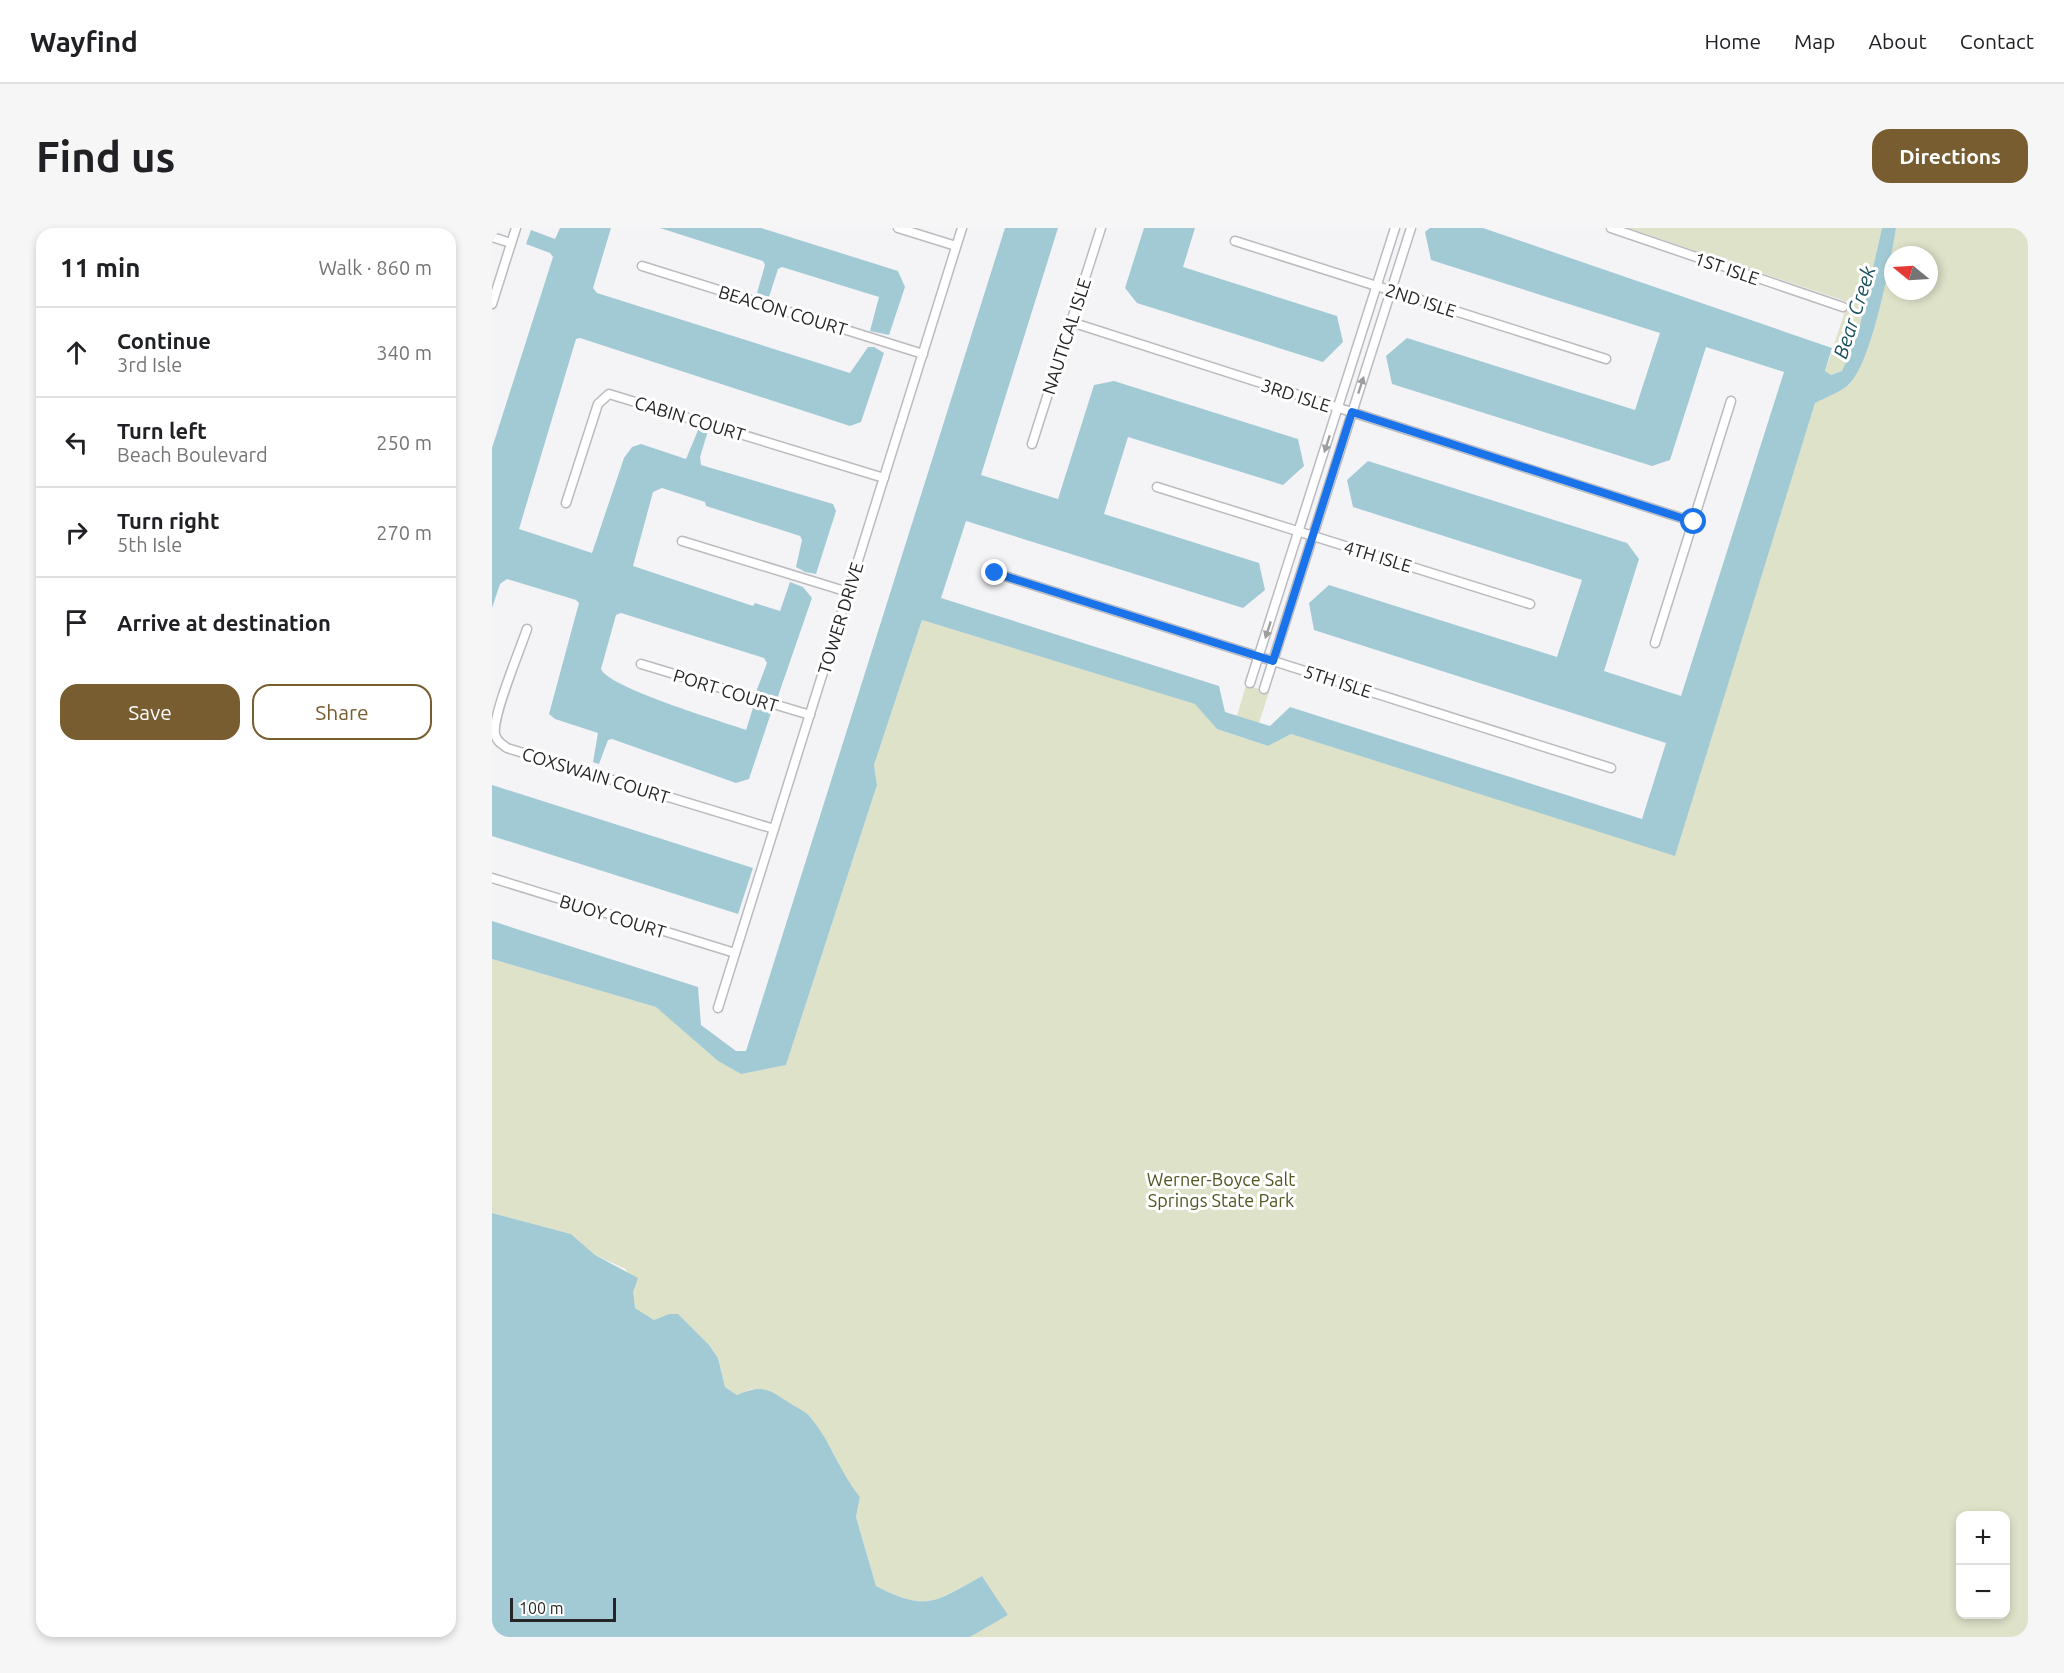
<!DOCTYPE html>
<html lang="en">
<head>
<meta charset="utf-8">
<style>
  :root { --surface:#fff; --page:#f6f6f6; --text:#202124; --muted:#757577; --line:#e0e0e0; --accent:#785d30 }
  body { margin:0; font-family:Ubuntu,sans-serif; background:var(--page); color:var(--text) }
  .controls { position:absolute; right:18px; bottom:18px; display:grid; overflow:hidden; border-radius:12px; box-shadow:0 3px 9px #0003 }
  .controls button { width:54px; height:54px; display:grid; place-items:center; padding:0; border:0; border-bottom:2px solid var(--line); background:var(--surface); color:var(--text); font:30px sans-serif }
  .compass { position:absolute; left:1392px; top:18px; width:54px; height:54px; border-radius:50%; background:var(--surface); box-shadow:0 3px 9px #0003; rotate:288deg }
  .scale { position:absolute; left:18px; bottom:15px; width:106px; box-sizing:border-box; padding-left:6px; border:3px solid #252526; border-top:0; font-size:16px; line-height:21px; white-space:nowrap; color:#252526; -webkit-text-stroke:4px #fff; paint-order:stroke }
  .stop { position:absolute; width:18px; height:18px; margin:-14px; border:4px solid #1a73e8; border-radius:50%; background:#fff }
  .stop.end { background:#1a73e8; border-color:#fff; box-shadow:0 2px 6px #0008 }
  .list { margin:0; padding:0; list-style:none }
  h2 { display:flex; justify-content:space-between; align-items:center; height:78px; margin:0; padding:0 24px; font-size:26px }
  h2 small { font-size:20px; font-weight:400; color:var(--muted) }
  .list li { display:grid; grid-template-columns:39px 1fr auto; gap:18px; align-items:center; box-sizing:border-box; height:90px; padding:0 24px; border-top:2px solid var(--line) }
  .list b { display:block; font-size:22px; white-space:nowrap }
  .list p { margin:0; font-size:20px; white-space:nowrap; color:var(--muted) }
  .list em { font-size:20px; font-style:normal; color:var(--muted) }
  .actions { display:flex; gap:12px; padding:18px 24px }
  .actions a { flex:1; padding:14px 0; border:2px solid var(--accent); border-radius:18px; text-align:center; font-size:21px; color:var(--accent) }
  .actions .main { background:var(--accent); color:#fff }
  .icon { flex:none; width:33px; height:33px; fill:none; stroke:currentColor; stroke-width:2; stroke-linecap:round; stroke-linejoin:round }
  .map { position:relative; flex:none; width:1536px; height:1409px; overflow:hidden; border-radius:18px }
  header { display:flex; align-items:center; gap:36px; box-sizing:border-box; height:84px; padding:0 30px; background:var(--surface); border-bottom:2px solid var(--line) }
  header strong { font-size:28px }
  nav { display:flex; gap:33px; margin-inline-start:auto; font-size:21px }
  .intro { display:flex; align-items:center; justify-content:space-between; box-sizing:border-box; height:144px; padding:0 36px }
  h1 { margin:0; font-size:42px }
  .button { padding:15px 27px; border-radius:18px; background:var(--accent); color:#fff; font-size:21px; font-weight:700 }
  main { display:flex; gap:36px; padding:0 36px }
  aside { flex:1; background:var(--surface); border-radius:18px; box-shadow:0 3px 9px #0003 }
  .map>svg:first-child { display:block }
  .green { fill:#dee2c8; fill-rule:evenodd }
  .water { fill:#a2cad5 }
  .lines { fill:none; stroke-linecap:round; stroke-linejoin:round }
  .minor-casing { stroke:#bbbabe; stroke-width:11 }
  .minor { stroke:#fff; stroke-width:8 }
  .oneway { fill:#9d9d9d }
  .route { stroke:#1a73e8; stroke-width:8 }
  .labels { text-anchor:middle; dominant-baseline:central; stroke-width:6; stroke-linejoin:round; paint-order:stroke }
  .street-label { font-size:18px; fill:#252526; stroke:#fff }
  .park-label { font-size:18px; fill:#525621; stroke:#fff }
  .water-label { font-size:20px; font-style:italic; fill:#184f5c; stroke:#fff }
</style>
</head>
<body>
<header>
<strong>Wayfind</strong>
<nav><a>Home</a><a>Map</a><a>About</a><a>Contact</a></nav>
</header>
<div class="intro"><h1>Find us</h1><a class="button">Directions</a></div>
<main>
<aside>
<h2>11 min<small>Walk · 860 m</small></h2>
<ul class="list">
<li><svg class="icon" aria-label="ahead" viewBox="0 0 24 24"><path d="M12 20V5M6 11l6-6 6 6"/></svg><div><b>Continue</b><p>3rd Isle</p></div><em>340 m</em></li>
<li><svg class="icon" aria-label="left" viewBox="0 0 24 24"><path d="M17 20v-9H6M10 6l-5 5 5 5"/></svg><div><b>Turn left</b><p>Beach Boulevard</p></div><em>250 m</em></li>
<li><svg class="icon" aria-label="right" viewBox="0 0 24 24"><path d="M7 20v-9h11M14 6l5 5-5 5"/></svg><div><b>Turn right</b><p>5th Isle</p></div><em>270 m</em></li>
<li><svg class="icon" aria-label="arrive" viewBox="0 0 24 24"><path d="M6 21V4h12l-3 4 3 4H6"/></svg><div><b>Arrive at destination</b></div></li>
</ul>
<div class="actions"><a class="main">Save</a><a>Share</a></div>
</aside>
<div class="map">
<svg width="1536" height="1409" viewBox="0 0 1536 1409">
  <rect width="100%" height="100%" fill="#f4f4f7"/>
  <g class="green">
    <polygon points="1136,0 1390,0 1366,106 1350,143 1339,147 1333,144 1356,74"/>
    <path d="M1404 0H1524L1536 4V1409H478L516 1387 490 1348C443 1373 436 1385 384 1358L364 1289 368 1269 353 1250 341 1224 318 1189 260 1161 245 1167 233 1159 226 1130 217 1117 186 1087 177 1086 162 1092 143 1080 134 1041 103 1027 79 1006 0 985V731L165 779 226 833 249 846 294 837 385 557 382 537 430 392 704 476 725 501 776 518 799 506 1183 627 1323 174 1358 156 1389 72ZM1401 27H1437V63H1401ZM1468 1288H1514V1386H1468Z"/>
    <polygon points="754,457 777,464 767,495 745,488"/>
  </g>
  <g class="water">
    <path d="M68 0H119L101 60 105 65 358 145 376 119H382L392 125 369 194 358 198 88 110 84 111 27 301 100 325 132 230 140 219 149 216 194 231 207 200 216 203 208 229 209 237 341 276 344 283 324 346 313 344 304 339 310 312 308 308 214 278 213 274 170 260 161 264 141 338 261 378 263 375 288 383 298 354 311 359 320 370 285 471 264 464 275 435 272 430 129 385 124 387 109 441C117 460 229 493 254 502L261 480 279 485 257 551 244 555 120 511 116 512 107 536 101 534 106 505 63 491 57 486 87 375 84 372 15 351 8 356 0 380V220L61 29 58 25 34 16 39 2 63 11Z"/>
    <polygon points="168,0 269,0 406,43 413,59 397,107 378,103 387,69 290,39 286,41 277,69 265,65 273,37 271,33"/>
    <path d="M513 0H566L489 247 566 271 602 157 622 153 806 211 812 238 791 257 636 209 612 286 767 335 773 362 751 380 474 293 449 370 727 458 733 484 778 498 798 479 1150 591 1174 515 822 402 817 375 837 357 1065 429 1090 352 861 279 855 252 876 233 1135 315 1147 331 1112 443 1189 468 1292 144 1214 119 1178 232 1160 238 900 156 894 128 915 110 1143 182 1168 105 939 32 933 4 938 0H991L1340 120 1333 143 1339 147 1350 143 1366 106 1390 0H1404C1398 36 1381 128 1359 154 1352 163 1334 169 1323 175L1183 628 799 506 776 518 725 501 703 476 430 392 382 537 385 557 294 837 249 846 226 833 164 779 0 731V693L206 759 209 797 244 823H254Z"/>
    <polygon points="652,0 703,0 691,39 845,88 851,114 831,134 645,75 633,60"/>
    <polygon points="0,557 261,640 246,686 0,608"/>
    <path d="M0 985 79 1006 103 1027 146 1050 141 1064 143 1080 162 1092 177 1086H186L217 1117 226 1130 233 1159 245 1167C270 1157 275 1160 296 1174 303 1179 314 1183 319 1190 339 1214 348 1245 368 1269L364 1289 384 1358C436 1385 444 1373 490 1348L516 1387 478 1409H0Z"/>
  </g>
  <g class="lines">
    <defs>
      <g id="minor">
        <polyline points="406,0 464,18"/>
        <polyline points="1119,0 1351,79"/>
        <polyline points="0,9 19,15"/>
        <polyline points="743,13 1114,131"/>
        <polyline points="150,38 431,126"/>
        <polyline points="0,76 24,0"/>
        <polyline points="579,94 1202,294"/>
        <polyline points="540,216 609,0"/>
        <polyline points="665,259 1038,376"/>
        <polyline points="74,275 106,176 117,166 392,250"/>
        <polyline points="190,313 356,364"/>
        <polyline points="503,345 1119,540"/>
        <path d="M35 401C28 422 0 488 3 506 5 514 10 516 15 520L282 601"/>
        <polyline points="1163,415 1239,173"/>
        <polyline points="149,436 318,487"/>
        <polyline points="758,455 903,0"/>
        <polyline points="772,461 919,0"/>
        <polyline points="0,650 243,725"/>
        <polyline points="226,780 470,0"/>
      </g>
    </defs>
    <use href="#minor" class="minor-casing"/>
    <use href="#minor" class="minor"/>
  </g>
  <defs><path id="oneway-solid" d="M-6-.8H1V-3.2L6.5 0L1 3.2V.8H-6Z" transform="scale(1.5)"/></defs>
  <g class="oneway">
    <use href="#oneway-solid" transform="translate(869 157) rotate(-72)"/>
    <use href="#oneway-solid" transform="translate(835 216) rotate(108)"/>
    <use href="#oneway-solid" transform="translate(776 402) rotate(108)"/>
  </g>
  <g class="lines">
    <polyline class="route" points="503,345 781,433 860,184 1202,294"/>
  </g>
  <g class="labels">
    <g class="street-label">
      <text transform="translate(1235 40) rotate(19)">1ST ISLE</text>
      <text transform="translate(929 72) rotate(18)">2ND ISLE</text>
      <text transform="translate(291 82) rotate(17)">BEACON COURT</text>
      <text transform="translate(574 108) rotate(-72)">NAUTICAL ISLE</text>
      <text transform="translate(804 167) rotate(18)">3RD ISLE</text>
      <text transform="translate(198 190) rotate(17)">CABIN COURT</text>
      <text transform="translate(886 328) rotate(17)">4TH ISLE</text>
      <text transform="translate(348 390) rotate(-73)">TOWER DRIVE</text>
      <text transform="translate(846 453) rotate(18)">5TH ISLE</text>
      <text transform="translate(234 462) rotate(17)">PORT COURT</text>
      <text transform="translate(104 547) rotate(17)">COXSWAIN COURT</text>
      <text transform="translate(121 688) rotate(17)">BUOY COURT</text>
    </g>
    <g class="park-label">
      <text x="729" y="951">Werner-Boyce Salt<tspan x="729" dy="21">Springs State Park</tspan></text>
    </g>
    <g class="water-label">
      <text transform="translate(1362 84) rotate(-72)">Bear Creek</text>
    </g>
  </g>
</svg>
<div class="controls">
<button>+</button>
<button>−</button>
</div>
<svg class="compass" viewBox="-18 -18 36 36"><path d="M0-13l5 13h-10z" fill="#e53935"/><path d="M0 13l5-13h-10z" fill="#757577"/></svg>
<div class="scale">100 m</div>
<div class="stop" style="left:1202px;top:294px"></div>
<div class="stop end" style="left:503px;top:345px"></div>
</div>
</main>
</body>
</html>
